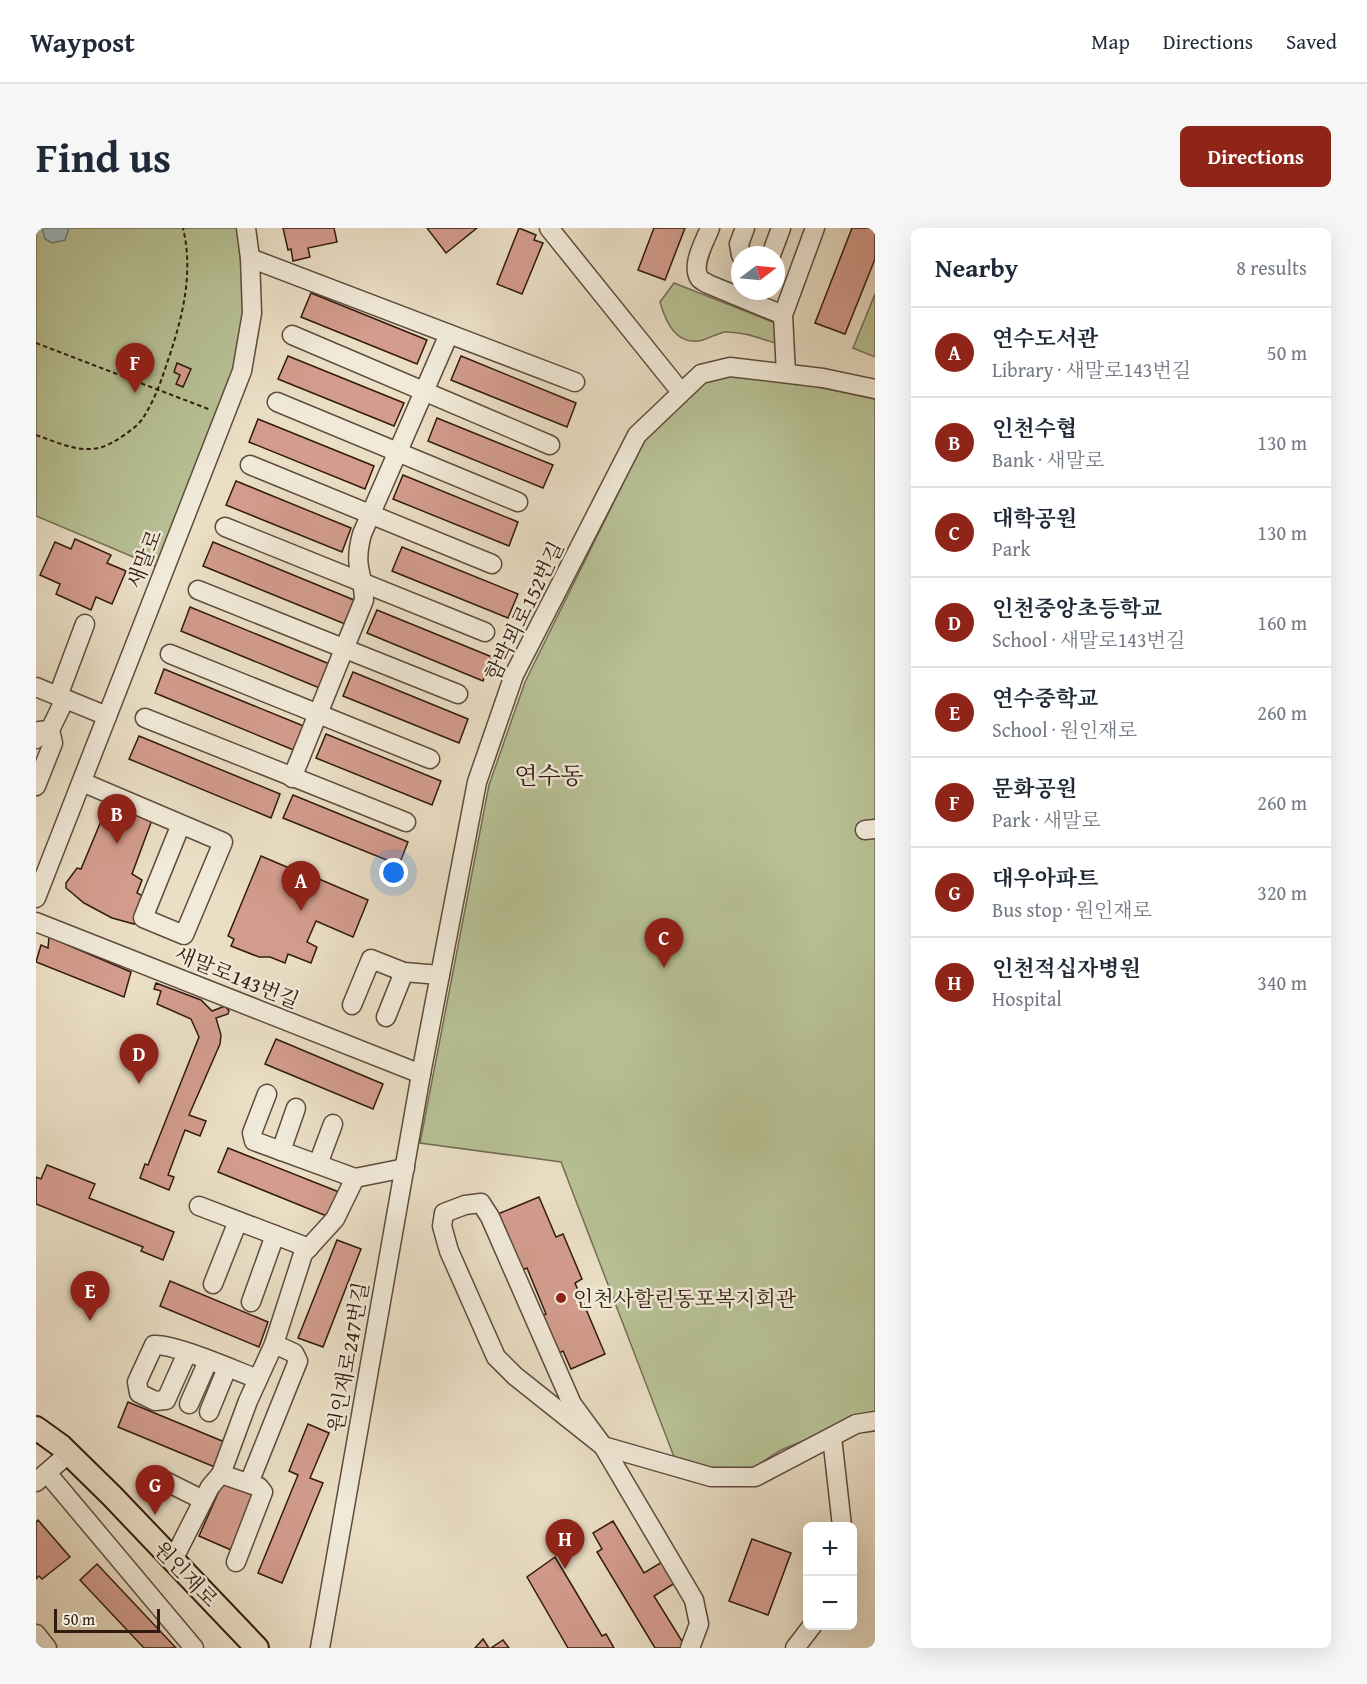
<!DOCTYPE html>
<html lang="en">
<head>
<meta charset="utf-8">
<style>
  :root { --surface:#fff; --page:#f6f6f7; --text:#1f2937; --muted:#747a83; --line:#e0e1e3; --accent:#8f2418 }
  body { margin:0; font-family:"Gentium Book Plus","Noto Serif KR",serif; background:var(--page); color:var(--text) }
  .controls { position:absolute; right:18px; bottom:18px; display:grid; overflow:hidden; border-radius:9px; box-shadow:0 6px 24px #0002 }
  .controls button { width:54px; height:54px; display:grid; place-items:center; padding:0; border:0; border-bottom:2px solid var(--line); background:var(--surface); color:var(--text); font:30px sans-serif }
  .compass { position:absolute; left:695px; top:18px; width:54px; height:54px; border-radius:50%; background:var(--surface); box-shadow:0 6px 24px #0002; rotate:74deg }
  .scale { position:absolute; left:18px; bottom:15px; width:106px; box-sizing:border-box; padding-left:6px; border:3px solid #311b0e; border-top:0; font-size:16px; line-height:21px; white-space:nowrap; color:#311b0e; -webkit-text-stroke:4px #f1ead9; paint-order:stroke }
  .you { position:absolute; left:358px; top:645px; width:21px; height:21px; margin:-15px; border:4px solid #fff; border-radius:50%; background:#1a73e8; box-shadow:0 0 0 9px #1a73e833 }
  .badge { display:grid; place-items:center; width:39px; height:39px; border-radius:50%; background:var(--accent); color:#fff; font-size:20px; font-weight:700 }
  .pin { position:absolute; translate:-50% -50px; filter:drop-shadow(0 2px 3px #0008) }
  .pin::after { content:''; position:absolute; top:32px; width:21px; height:18px; background:inherit; clip-path:polygon(0 0,100% 0,50% 100%) }
  .list { margin:0; padding:0; list-style:none }
  h2 { display:flex; justify-content:space-between; align-items:center; height:78px; margin:0; padding:0 24px; font-size:26px }
  h2 small { font-size:20px; font-weight:400; color:var(--muted) }
  .list li { display:grid; grid-template-columns:39px 1fr auto; gap:18px; align-items:center; box-sizing:border-box; height:90px; padding:0 24px; border-top:2px solid var(--line) }
  .list b { display:block; font-size:22px; white-space:nowrap }
  .list p { margin:0; font-size:20px; white-space:nowrap; color:var(--muted) }
  .list em { font-size:20px; font-style:normal; color:var(--muted) }
  .map { position:relative; flex:none; width:839px; height:1420px; overflow:hidden; border-radius:9px }
  header { display:flex; align-items:center; gap:36px; box-sizing:border-box; height:84px; padding:0 30px; background:var(--surface); border-bottom:2px solid var(--line) }
  header strong { font-size:28px }
  nav { display:flex; gap:33px; margin-inline-start:auto; font-size:21px }
  .intro { display:flex; align-items:center; justify-content:space-between; box-sizing:border-box; height:144px; padding:0 36px }
  h1 { margin:0; font-size:42px }
  .button { padding:15px 27px; border-radius:9px; background:var(--accent); color:#fff; font-size:21px; font-weight:700 }
  main { display:flex; gap:36px; padding:0 36px }
  aside { flex:1; background:var(--surface); border-radius:9px; box-shadow:0 6px 24px #0002 }
  .map>svg:first-child { display:block }
  .green { fill:#b7c195; stroke:#746e52; stroke-width:1.5 }
  .water { fill:#9db9bf; stroke:#727a78; stroke-width:1.5 }
  .building { fill:#d39c8d; stroke:#311b0e; stroke-width:1.5 }
  .lines { fill:none; stroke-linecap:round; stroke-linejoin:round }
  .minor-casing { stroke:#5f4c3c; stroke-width:21 }
  .major-casing { stroke:#311b0e; stroke-width:26 }
  .path { stroke:#311b0e; stroke-width:2; stroke-dasharray:4.5 3; stroke-linecap:butt }
  .minor { stroke:#f1ead9; stroke-width:18 }
  .major { stroke:#eadec5; stroke-width:22 }
  .poi-dot { fill:#8f2418; stroke:#f1ead9; stroke-width:2 }
  .labels { text-anchor:middle; dominant-baseline:central; stroke-width:5; stroke-linejoin:round; paint-order:stroke }
  .street-label { font-size:21px; fill:#311b0e; stroke:#f1ead9 }
  .poi-label { font-size:21px; fill:#311b0e; stroke:#f1ead9; text-anchor:start }
  .quarter-label { font-size:24px; fill:#311b0e; stroke:#f1ead9 }
</style>
</head>
<body>
<header>
<strong>Waypost</strong>
<nav><a>Map</a><a>Directions</a><a>Saved</a></nav>
</header>
<div class="intro"><h1>Find us</h1><a class="button">Directions</a></div>
<main>
<div class="map">
<svg width="839" height="1420" viewBox="0 0 839 1420">
  <rect width="100%" height="100%" fill="#eadec5"/>
  <filter id="stains"><feTurbulence type="fractalNoise" baseFrequency=".00333" numOctaves="4"/><feColorMatrix values="0 0 0 0 .2 0 0 0 0 .09 0 0 0 0 .02 0 0 0 .5 -.17"/></filter>
  <radialGradient id="worn" r=".72"><stop offset=".6" stop-color="#630" stop-opacity="0"/><stop offset="1" stop-color="#630" stop-opacity=".3"/></radialGradient>
  <g class="green">
    <polygon points="0,0 210,0 206,143 128,342 0,288"/>
    <path d="M638 55 747 98 748 118C730 113 709 103 689 104 682 105 674 110 667 112 641 119 630 95 624 74Z"/>
    <polygon points="839,66 839,129 817,120"/>
    <polygon points="696,147 749,152 839,171 839,1190 816,1193 745,1222 715,1241 674,1244 640,1234 525,934 384,915 453,557 489,454 608,213 668,155"/>
  </g>
  <polygon class="water" points="6,0 33,0 29,12 16,15 9,11"/>
  <g class="building">
    <polygon points="247,0 298,0 301,14 272,20 274,29 257,33 255,21 252,22"/>
    <polygon points="391,0 441,0 410,25"/>
    <polygon points="483,0 500,7 498,12 507,15 486,66 461,56"/>
    <polygon points="618,0 649,0 629,52 602,42"/>
    <polygon points="816,0 839,0 839,31 809,106 779,95"/>
    <polygon points="275,65 391,112 381,136 265,89"/>
    <polygon points="252,128 368,175 358,198 242,151"/>
    <polygon points="425,128 540,175 531,199 415,152"/>
    <polygon points="141,135 155,141 147,159 140,156 144,147 138,144"/>
    <polygon points="401,190 517,237 507,260 392,213"/>
    <polygon points="222,191 338,238 329,261 213,214"/>
    <polygon points="367,247 482,294 473,318 357,271"/>
    <polygon points="200,253 315,300 306,324 190,277"/>
    <polygon points="39,311 75,327 71,335 90,343 76,376 60,369 55,382 20,366 24,356 4,347 19,314 35,321"/>
    <polygon points="177,314 318,372 309,396 167,338"/>
    <polygon points="366,319 482,366 472,390 356,343"/>
    <polygon points="154,379 296,437 286,461 145,403"/>
    <polygon points="341,382 456,429 447,453 331,405"/>
    <polygon points="128,441 270,499 260,523 119,465"/>
    <polygon points="317,444 432,491 423,515 307,468"/>
    <polygon points="290,506 405,553 396,577 280,530"/>
    <polygon points="103,508 244,566 235,590 93,531"/>
    <polygon points="257,567 372,614 363,637 247,590"/>
    <polygon points="73,574 116,592 96,646 106,652 101,665 109,669 98,696 76,690 48,675 30,660 30,655 41,640 45,641"/>
    <polygon points="225,628 260,643 258,648 280,657 283,651 332,672 317,709 280,693 271,714 281,719 275,735 252,726 249,735 234,729 223,729 195,718 198,711 192,708"/>
    <polygon points="13,709 95,744 88,769 0,734 5,717 12,720"/>
    <polygon points="120,755 165,772 176,783 189,778 193,783 192,786 180,790 185,807 184,816 153,887 170,893 164,908 149,902 132,947 138,949 133,962 104,950 109,936 112,937 163,809 155,791 121,776 125,763 118,761"/>
    <polygon points="240,811 347,856 337,881 229,836"/>
    <polygon points="192,920 303,964 293,989 182,944"/>
    <polygon points="11,937 59,956 53,970 138,1004 127,1032 105,1023 107,1019 0,976 0,949 5,951"/>
    <polygon points="503,969 520,1009 527,1006 546,1051 539,1055 569,1126 535,1141 527,1123 521,1126 505,1088 510,1086 491,1040 486,1042 462,986"/>
    <polygon points="301,1012 325,1021 287,1119 262,1110"/>
    <polygon points="134,1053 232,1094 223,1119 124,1078"/>
    <polygon points="92,1174 191,1215 181,1240 82,1199"/>
    <polygon points="272,1196 293,1205 274,1250 287,1255 246,1355 222,1345 262,1247 253,1243"/>
    <polygon points="187,1254 215,1266 216,1271 195,1322 163,1308"/>
    <polygon points="2,1292 34,1329 6,1351 3,1348 0,1351 0,1294"/>
    <polygon points="577,1293 608,1345 626,1334 639,1355 618,1368 649,1418 646,1420 619,1420 561,1324 566,1321 557,1305"/>
    <polygon points="716,1311 755,1325 732,1387 693,1373"/>
    <polygon points="519,1329 566,1408 570,1406 578,1420 532,1420 491,1349"/>
    <polygon points="61,1336 140,1420 108,1420 44,1352"/>
    <polygon points="447,1411 453,1420 439,1420"/>
    <polygon points="467,1412 473,1420 455,1420"/>
  </g>
  <g class="lines">
    <defs>
      <g id="minor">
        <polyline points="513,0 645,164"/>
        <path d="M674 0C669 13 654 38 664 51 666 53 669 54 672 56L747 87"/>
        <polyline points="705,27 703,16 709,0"/>
        <polyline points="735,27 745,0"/>
        <polyline points="214,30 539,154"/>
        <polyline points="256,107 514,217"/>
        <polyline points="750,145 747,87 779,0"/>
        <polyline points="241,174 482,274"/>
        <polyline points="214,237 456,336"/>
        <polyline points="189,299 449,404"/>
        <polyline points="162,362 422,466"/>
        <polyline points="134,426 394,531"/>
        <polyline points="0,459 71,488"/>
        <polyline points="22,468 49,396"/>
        <polyline points="109,490 370,594"/>
        <polyline points="0,511 3,503 14,502"/>
        <path d="M256 550 328 372C328 360 325 351 323 339 321 328 323 317 326 306L413 106"/>
        <polyline points="46,554 187,614 148,707 107,690 145,596"/>
        <polyline points="0,558 17,515 14,502 29,471"/>
        <polyline points="829,602 839,601"/>
        <polyline points="0,670 206,143 216,85 214,30 210,0"/>
        <polyline points="0,694 385,846"/>
        <polyline points="316,777 335,731 368,744 404,747"/>
        <polyline points="350,789 368,744"/>
        <polyline points="231,866 216,905 218,913 319,950"/>
        <polyline points="245,923 260,880"/>
        <polyline points="282,936 297,896"/>
        <polygon points="445,975 454,989 536,1176 567,1218 479,1148 460,1129 413,1023 406,998 408,985 429,977"/>
        <polyline points="163,978 273,1020"/>
        <polyline points="177,1056 202,993"/>
        <polyline points="215,1074 239,1007"/>
        <path d="M151 1125 130 1172 119 1173 103 1165 101 1154 118 1117C137 1115 200 1143 222 1151"/>
        <polyline points="153,1176 172,1133"/>
        <polyline points="173,1184 191,1140"/>
        <polyline points="796,1209 806,1298"/>
        <polyline points="11,1245 158,1420"/>
        <polyline points="185,1246 223,1259 227,1264 200,1334"/>
        <polyline points="123,1250 167,1272"/>
        <polyline points="0,1254 32,1226"/>
        <polyline points="213,1255 262,1133 258,1125 238,1116"/>
        <polyline points="137,1332 174,1259 185,1246 212,1173 238,1116 267,1026 299,991 319,950 369,940"/>
        <polyline points="0,1406 11,1420"/>
        <polyline points="284,1420 385,846 441,554 478,447 601,207 665,146 694,139 787,150 839,161"/>
        <polyline points="654,1420 663,1396 658,1372 567,1218 675,1249 719,1249 820,1196 839,1193"/>
        <polyline points="759,1420 776,1398"/>
      </g>
      <polyline id="major" points="0,1200 25,1218 76,1268 221,1420"/>
    </defs>
    <use href="#minor" class="minor-casing"/>
    <use href="#major" class="major-casing"/>
    <g class="path">
      <polyline points="0,115 175,182"/>
      <path d="M0 207C21 214 44 226 66 219 77 216 102 199 107 190 118 173 125 154 131 135 146 92 158 46 147 0"/>
    </g>
    <use href="#minor" class="minor"/>
    <use href="#major" class="major"/>
  </g>
  <circle class="poi-dot" cx="525" cy="1070" r="6"/>
  <g class="labels">
    <g class="street-label">
      <text transform="translate(108 331) rotate(-69)">새말로</text>
      <text transform="translate(488 383) rotate(-64)">함박뫼로152번길</text>
      <text transform="translate(201 749) rotate(22)">새말로143번길</text>
      <text transform="translate(312 1129) rotate(-80)">원인재로247번길</text>
      <text transform="translate(150 1346) rotate(46)">원인재로</text>
    </g>
    <g class="poi-label">
      <text x="537" y="1070">인천사할린동포복지회관</text>
    </g>
    <g class="quarter-label">
      <text x="513" y="547">연수동</text>
    </g>
  </g>
  <rect width="100%" height="100%" filter="url(#stains)"/>
  <rect width="100%" height="100%" fill="url(#worn)"/>
</svg>
<div class="controls">
<button>+</button>
<button>−</button>
</div>
<svg class="compass" viewBox="-18 -18 36 36"><path d="M0-13l5 13h-10z" fill="#e53935"/><path d="M0 13l5-13h-10z" fill="#747a83"/></svg>
<div class="scale">50 m</div>
<div class="you"></div>
<div class="pin badge" style="left:265px;top:683px">A</div>
<div class="pin badge" style="left:81px;top:616px">B</div>
<div class="pin badge" style="left:628px;top:740px">C</div>
<div class="pin badge" style="left:103px;top:856px">D</div>
<div class="pin badge" style="left:54px;top:1093px">E</div>
<div class="pin badge" style="left:99px;top:165px">F</div>
<div class="pin badge" style="left:119px;top:1287px">G</div>
<div class="pin badge" style="left:529px;top:1341px">H</div>
</div>
<aside>
<h2>Nearby<small>8 results</small></h2>
<ul class="list">
<li><span class="badge">A</span><div><b>연수도서관</b><p>Library · 새말로143번길</p></div><em>50 m</em></li>
<li><span class="badge">B</span><div><b>인천수협</b><p>Bank · 새말로</p></div><em>130 m</em></li>
<li><span class="badge">C</span><div><b>대학공원</b><p>Park</p></div><em>130 m</em></li>
<li><span class="badge">D</span><div><b>인천중앙초등학교</b><p>School · 새말로143번길</p></div><em>160 m</em></li>
<li><span class="badge">E</span><div><b>연수중학교</b><p>School · 원인재로</p></div><em>260 m</em></li>
<li><span class="badge">F</span><div><b>문화공원</b><p>Park · 새말로</p></div><em>260 m</em></li>
<li><span class="badge">G</span><div><b>대우아파트</b><p>Bus stop · 원인재로</p></div><em>320 m</em></li>
<li><span class="badge">H</span><div><b>인천적십자병원</b><p>Hospital</p></div><em>340 m</em></li>
</ul>
</aside>
</main>
</body>
</html>
